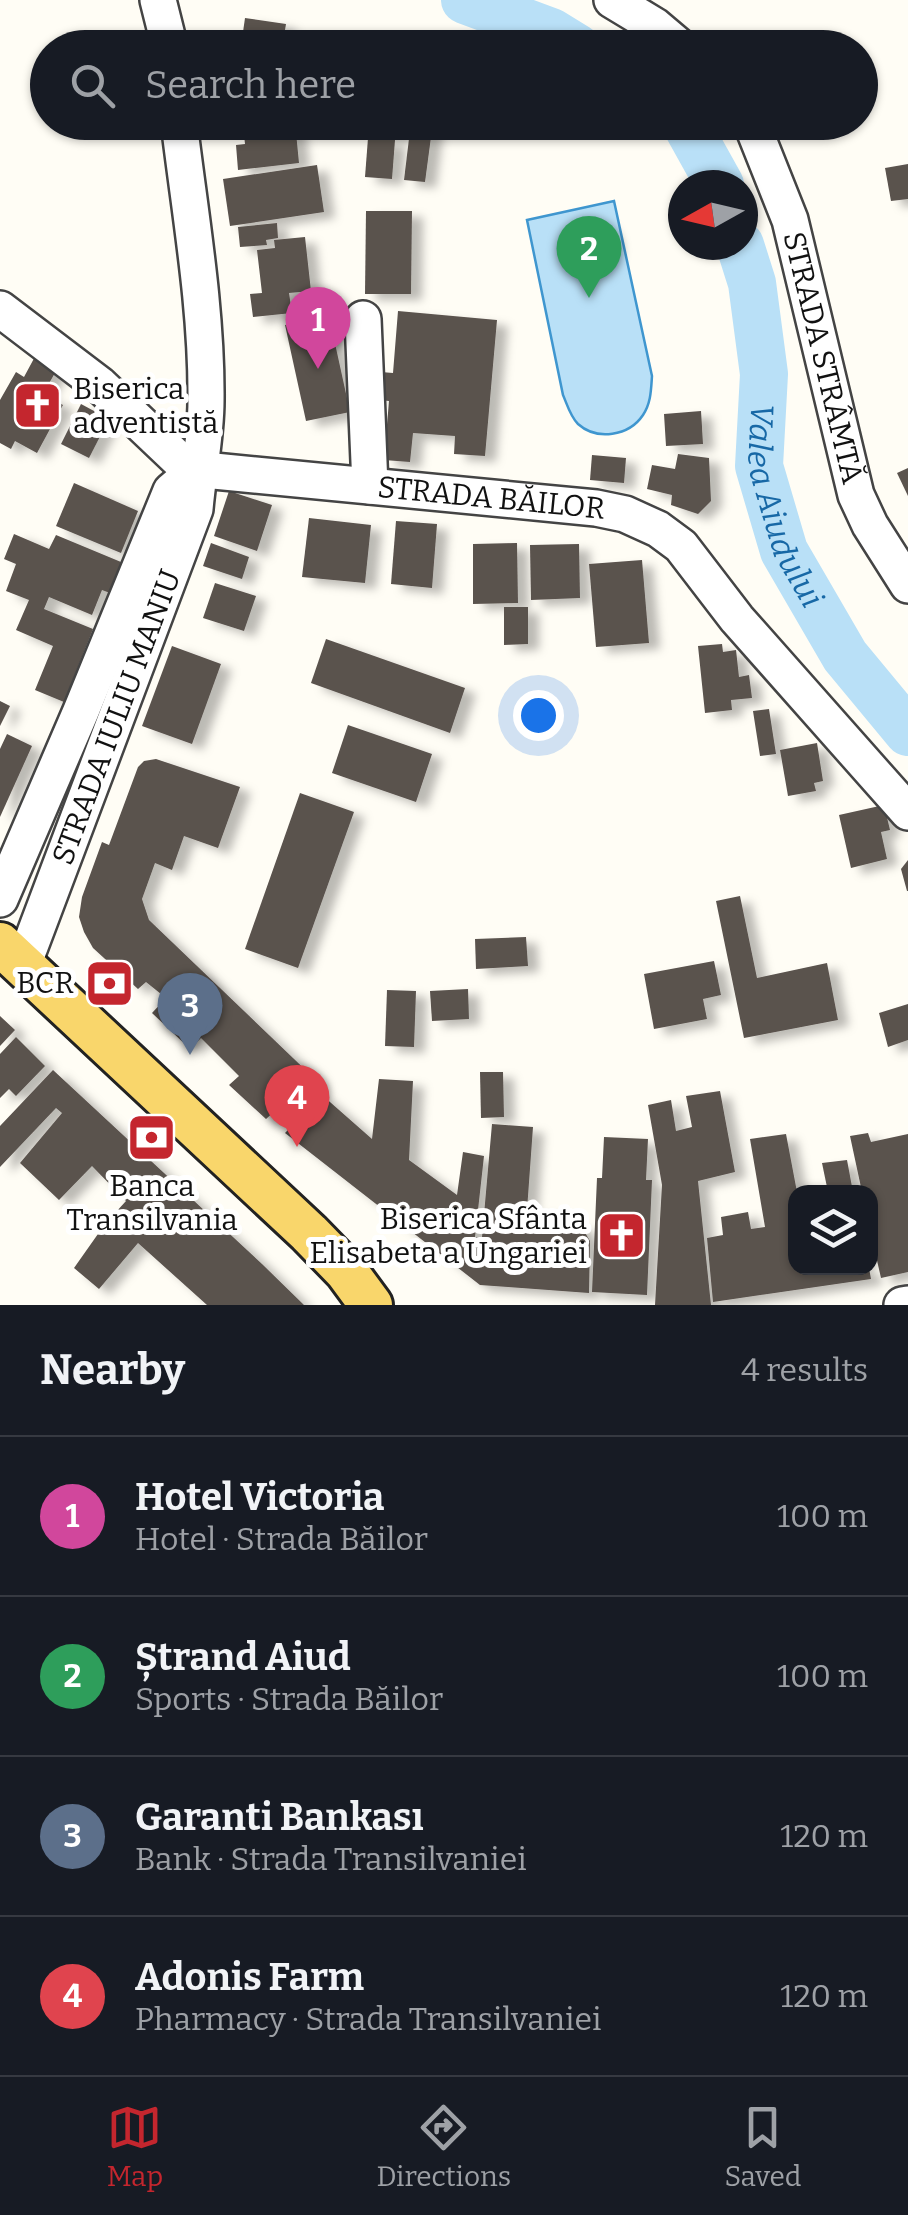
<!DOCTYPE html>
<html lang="en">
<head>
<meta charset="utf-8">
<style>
  :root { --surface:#171b24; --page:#242831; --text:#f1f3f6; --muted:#9ea1a6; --line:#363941; --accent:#c4262e }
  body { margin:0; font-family:Bitter,serif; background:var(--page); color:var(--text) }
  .controls { position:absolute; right:30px; bottom:30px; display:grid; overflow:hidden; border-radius:20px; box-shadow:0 2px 8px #0004 }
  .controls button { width:90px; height:90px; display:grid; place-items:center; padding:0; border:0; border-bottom:2px solid var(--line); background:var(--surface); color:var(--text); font:50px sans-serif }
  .compass { position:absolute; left:668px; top:170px; width:90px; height:90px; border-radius:50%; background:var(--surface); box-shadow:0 2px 8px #0004; rotate:262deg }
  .you { position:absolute; left:538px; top:715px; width:35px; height:35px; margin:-25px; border:8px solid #fff; border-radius:50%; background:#1a73e8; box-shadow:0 0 0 15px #1a73e833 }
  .badge { display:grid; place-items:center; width:65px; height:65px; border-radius:50%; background:var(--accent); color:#fff; font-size:32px; font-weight:700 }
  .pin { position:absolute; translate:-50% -82px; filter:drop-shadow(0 2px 5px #0008) }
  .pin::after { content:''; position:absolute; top:52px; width:35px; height:30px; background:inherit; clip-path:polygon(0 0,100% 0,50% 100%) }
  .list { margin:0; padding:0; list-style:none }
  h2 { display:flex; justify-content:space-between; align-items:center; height:130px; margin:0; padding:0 40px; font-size:42px }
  h2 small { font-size:32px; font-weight:400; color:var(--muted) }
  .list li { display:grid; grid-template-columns:65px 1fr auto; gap:30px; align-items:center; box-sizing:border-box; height:160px; padding:0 40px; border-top:2px solid var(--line) }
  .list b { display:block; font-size:38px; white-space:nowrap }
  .list p { margin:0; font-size:32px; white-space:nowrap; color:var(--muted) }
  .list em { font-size:32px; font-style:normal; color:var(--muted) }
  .icon { flex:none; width:55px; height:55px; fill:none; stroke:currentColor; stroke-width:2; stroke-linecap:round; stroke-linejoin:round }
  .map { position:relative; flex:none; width:908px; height:1305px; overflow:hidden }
  .search { position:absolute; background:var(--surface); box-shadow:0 2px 8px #0004; left:30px; right:30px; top:30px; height:110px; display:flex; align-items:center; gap:25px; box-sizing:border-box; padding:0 35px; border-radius:55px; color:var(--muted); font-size:38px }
  .sheet { height:770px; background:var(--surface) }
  nav { display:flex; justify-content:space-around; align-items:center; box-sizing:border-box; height:140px; border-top:2px solid var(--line); background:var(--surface); font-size:28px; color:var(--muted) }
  nav a { display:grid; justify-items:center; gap:5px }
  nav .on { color:var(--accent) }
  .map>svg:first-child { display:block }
  .water { fill:#b9e0f7; stroke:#3f96cf; stroke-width:2.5 }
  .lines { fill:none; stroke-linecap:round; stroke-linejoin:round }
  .river { stroke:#b9e0f7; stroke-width:48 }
  .building { fill:#5a524d; filter:url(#shadow) }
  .minor-casing { stroke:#444; stroke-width:40 }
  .major-casing { stroke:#222; stroke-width:48 }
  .minor { stroke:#fff; stroke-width:35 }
  .major { stroke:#f9d66b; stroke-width:42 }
  .labels { text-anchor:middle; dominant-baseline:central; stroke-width:10; stroke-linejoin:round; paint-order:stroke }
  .street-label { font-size:30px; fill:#111; stroke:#fff }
  .poi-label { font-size:30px; fill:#111; stroke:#fff; text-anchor:end }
  .water-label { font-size:32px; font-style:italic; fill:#1768a6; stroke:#fff }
</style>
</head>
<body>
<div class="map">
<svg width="908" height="1305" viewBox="0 0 908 1305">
  <defs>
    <filter id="shadow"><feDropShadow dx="11" dy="6" stdDeviation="5" flood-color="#0004"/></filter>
  </defs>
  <rect width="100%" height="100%" fill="#fffdf5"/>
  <path class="water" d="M614 201 652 376C651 390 651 403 643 415 629 436 597 441 578 424 570 416 567 404 563 395L527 220Z"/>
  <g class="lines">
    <g class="river">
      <polyline points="465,0 551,32 577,48"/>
      <polyline points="685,122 720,185"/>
      <path id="s1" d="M740 245 752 283 764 374 759 466 784 551 845 656 908 732"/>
    </g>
  </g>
  <g class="building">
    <polygon points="245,18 286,24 282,48 241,46"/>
    <polygon points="269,122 295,122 299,163 238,170 236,145 245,144 243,125"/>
    <polygon points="371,122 402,122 401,134 370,132"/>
    <polygon points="411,122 433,122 425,182 404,180"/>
    <polygon points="368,138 395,140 392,179 365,177"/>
    <polygon points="908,164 908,199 891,201 885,168"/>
    <polygon points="317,165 324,212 230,226 223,179"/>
    <polygon points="366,211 412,211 411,294 365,294"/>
    <polygon points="277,223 278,238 266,240 267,245 240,247 238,227"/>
    <polygon points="305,237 311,291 289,293 292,313 253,317 250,294 262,293 257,250 275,248 274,240"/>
    <polygon points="398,311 497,320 485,456 454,454 455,436 413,433 410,462 384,460 389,401 379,400 381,372 393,373"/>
    <polygon points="329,316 350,412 306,421 285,325"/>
    <polygon points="38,351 60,364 43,394 63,405 37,453 15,441 11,449 0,443 0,400 16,372 24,377"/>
    <polygon points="81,404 109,419 89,458 61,444"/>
    <polygon points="701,411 703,444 666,446 664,414"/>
    <polygon points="678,454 709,458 711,501 698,514 671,505 672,495 647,489 652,465 675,469"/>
    <polygon points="592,455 626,458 624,483 590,480"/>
    <polygon points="908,468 908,496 897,473"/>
    <polygon points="74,483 138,511 121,553 56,526"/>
    <polygon points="229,491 272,505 257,551 214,536"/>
    <polygon points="309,518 371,525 365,583 302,577"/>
    <polygon points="396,521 437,524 432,588 391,584"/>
    <polygon points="14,534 49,549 56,535 121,562 110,593 102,590 92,615 49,597 44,609 93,629 64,702 35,690 53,646 16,630 29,600 6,591 16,564 4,559"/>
    <polygon points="211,543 249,557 242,579 203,566"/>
    <polygon points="517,543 518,603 473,604 473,544"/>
    <polygon points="579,544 580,598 531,600 530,545"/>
    <polygon points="642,560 649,643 596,647 589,564"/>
    <polygon points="215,583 256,596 244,631 203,618"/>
    <polygon points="504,607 528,607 528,644 504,645"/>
    <polygon points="326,639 465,688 450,733 311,683"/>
    <polygon points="722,644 723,652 736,650 739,677 749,675 752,698 731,700 732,710 705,713 698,646"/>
    <polygon points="172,646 221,664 192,744 142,726"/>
    <polygon points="0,701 10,706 0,726"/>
    <polygon points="769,709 776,754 760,756 753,711"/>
    <polygon points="348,725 432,754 416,802 332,773"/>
    <polygon points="7,734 32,746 0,817 0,749"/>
    <polygon points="817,743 823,781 814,783 816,791 788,796 780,750"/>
    <polygon points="156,759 240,787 218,848 184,836 172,870 155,863 142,899 149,920 317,1081 285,1117 276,1110 266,1119 229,1085 239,1076 201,1038 190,1049 152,1013 166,998 146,982 138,989 93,948 84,932 79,917 82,897 102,842 109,845 138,767 144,761"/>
    <polygon points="300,793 354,812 298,968 245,949"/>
    <polygon points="884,805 890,830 881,832 887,859 851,868 839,815"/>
    <polygon points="908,860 908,891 907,891 901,869"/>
    <polygon points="740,896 757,978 827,963 838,1020 744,1038 716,901"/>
    <polygon points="526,937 528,966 476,969 475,939"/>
    <polygon points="714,961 721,995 703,999 707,1019 654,1029 644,974"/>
    <polygon points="468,989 469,1019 432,1021 430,991"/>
    <polygon points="387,990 416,991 414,1047 385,1046"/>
    <polygon points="908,1004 908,1040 888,1047 879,1013"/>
    <polygon points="0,1016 15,1030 0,1046"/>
    <polygon points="16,1037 45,1066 16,1096 9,1089 0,1098 0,1054"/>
    <polygon points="53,1070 262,1264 304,1305 207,1305 138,1243 99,1289 74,1268 105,1224 126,1201 92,1166 59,1200 20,1163 62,1113 56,1108 0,1167 0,1126"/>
    <polygon points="480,1072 503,1072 504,1117 481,1118"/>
    <polygon points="379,1079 413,1081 409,1160 457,1195 463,1152 484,1156 475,1237 482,1237 492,1124 533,1127 527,1210 563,1212 563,1222 580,1224 590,1241 589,1293 480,1285 285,1133 322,1095 372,1139"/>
    <polygon points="720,1091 735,1172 698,1181 711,1305 655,1305 662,1185 648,1105 671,1100 676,1131 692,1127 686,1096"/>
    <polygon points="868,1133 871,1142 908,1134 908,1272 881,1278 870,1230 870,1192 862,1192 850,1136"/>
    <polygon points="786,1134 797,1192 796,1268 869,1268 871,1279 713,1302 707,1238 723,1235 721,1217 748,1212 751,1229 765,1227 750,1139"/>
    <polygon points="604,1137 648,1139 646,1180 652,1180 647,1295 592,1292 597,1178 602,1178"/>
    <polygon points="847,1160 853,1192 828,1192 822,1163"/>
  </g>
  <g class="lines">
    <defs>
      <g id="minor">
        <polyline points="158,0 170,48"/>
        <polyline points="612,0 655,26 681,48"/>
        <path id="s2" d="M749 122 755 132 790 220 856 495 870 525 908 585"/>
        <path id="s3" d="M0 309 100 385 180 461 214 471 596 508 625 514 658 529 681 546 737 619 908 812"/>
        <polyline points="363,319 370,486"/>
        <polyline points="0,899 81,711 171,491 198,468"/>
        <path id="s4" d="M23 965 195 509C198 473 206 437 206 401 207 308 190 214 179 122"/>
        <polyline points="902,1305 908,1304"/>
      </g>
      <polyline id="major" points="0,944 309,1233 346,1271 371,1305"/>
    </defs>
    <use href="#minor" class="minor-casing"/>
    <use href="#major" class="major-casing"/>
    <use href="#minor" class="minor"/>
    <use href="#major" class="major"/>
  </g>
  <defs>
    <symbol id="church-square" viewBox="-11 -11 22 22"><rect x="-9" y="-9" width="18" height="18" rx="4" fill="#c4262e" stroke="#fff"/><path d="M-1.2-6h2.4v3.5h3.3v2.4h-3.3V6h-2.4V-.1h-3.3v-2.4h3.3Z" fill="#fff"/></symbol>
    <symbol id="bank-square" viewBox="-11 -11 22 22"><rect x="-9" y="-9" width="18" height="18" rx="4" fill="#c4262e" stroke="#fff"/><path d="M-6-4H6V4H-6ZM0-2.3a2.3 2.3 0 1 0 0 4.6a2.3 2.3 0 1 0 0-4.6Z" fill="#fff"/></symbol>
  </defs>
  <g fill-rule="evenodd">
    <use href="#church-square" x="10" y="378" width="55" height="55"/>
    <use href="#bank-square" x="82" y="956" width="55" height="55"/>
    <use href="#bank-square" x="124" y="1110" width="55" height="55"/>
    <use href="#church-square" x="594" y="1208" width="55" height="55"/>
  </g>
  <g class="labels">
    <g class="street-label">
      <text stroke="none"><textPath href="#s2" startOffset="248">STRADA STRÂMTĂ</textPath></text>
      <text stroke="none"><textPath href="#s3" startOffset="550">STRADA BĂILOR</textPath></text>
      <text stroke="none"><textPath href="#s4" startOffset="265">STRADA IULIU MANIU</textPath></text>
    </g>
    <g class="poi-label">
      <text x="73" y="389" text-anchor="start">Biserica<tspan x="73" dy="34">adventistă</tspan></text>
      <text x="74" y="983">BCR</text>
      <text x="152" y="1186" text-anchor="middle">Banca<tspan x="152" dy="34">Transilvania</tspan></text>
      <text x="587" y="1219">Biserica Sfânta<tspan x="587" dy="34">Elisabeta a Ungariei</tspan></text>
    </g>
    <g class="water-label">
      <text stroke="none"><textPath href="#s1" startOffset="268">Valea Aiudului</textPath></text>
    </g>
  </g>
</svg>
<div class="controls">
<button><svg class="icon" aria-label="layers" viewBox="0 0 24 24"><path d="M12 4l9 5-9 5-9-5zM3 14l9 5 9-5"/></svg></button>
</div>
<svg class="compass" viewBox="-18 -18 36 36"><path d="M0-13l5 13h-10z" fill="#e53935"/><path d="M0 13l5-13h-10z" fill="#9ea1a6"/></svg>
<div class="you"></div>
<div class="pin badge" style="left:318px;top:369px;background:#d1479c">1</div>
<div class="pin badge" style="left:589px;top:298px;background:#2e9e5b">2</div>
<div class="pin badge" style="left:190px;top:1055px;background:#5c6f8a">3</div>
<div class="pin badge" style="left:297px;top:1147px;background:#e0444e">4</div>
<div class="search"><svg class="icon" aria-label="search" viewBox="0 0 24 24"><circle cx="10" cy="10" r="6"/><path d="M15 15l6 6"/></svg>Search here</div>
</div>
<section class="sheet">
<h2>Nearby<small>4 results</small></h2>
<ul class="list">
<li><span class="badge" style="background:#d1479c">1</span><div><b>Hotel Victoria</b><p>Hotel · Strada Băilor</p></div><em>100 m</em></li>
<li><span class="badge" style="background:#2e9e5b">2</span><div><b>Ștrand Aiud</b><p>Sports · Strada Băilor</p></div><em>100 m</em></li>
<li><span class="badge" style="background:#5c6f8a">3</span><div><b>Garanti Bankası</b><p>Bank · Strada Transilvaniei</p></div><em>120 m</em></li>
<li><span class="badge" style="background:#e0444e">4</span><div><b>Adonis Farm</b><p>Pharmacy · Strada Transilvaniei</p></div><em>120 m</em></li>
</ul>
</section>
<nav>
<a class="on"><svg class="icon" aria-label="map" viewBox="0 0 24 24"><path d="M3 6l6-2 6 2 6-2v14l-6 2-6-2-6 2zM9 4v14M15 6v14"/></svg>Map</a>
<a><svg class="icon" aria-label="directions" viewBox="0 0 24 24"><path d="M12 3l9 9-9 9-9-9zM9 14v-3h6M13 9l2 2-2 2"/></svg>Directions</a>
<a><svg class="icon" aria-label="saved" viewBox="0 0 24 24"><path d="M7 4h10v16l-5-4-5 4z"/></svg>Saved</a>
</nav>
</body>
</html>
